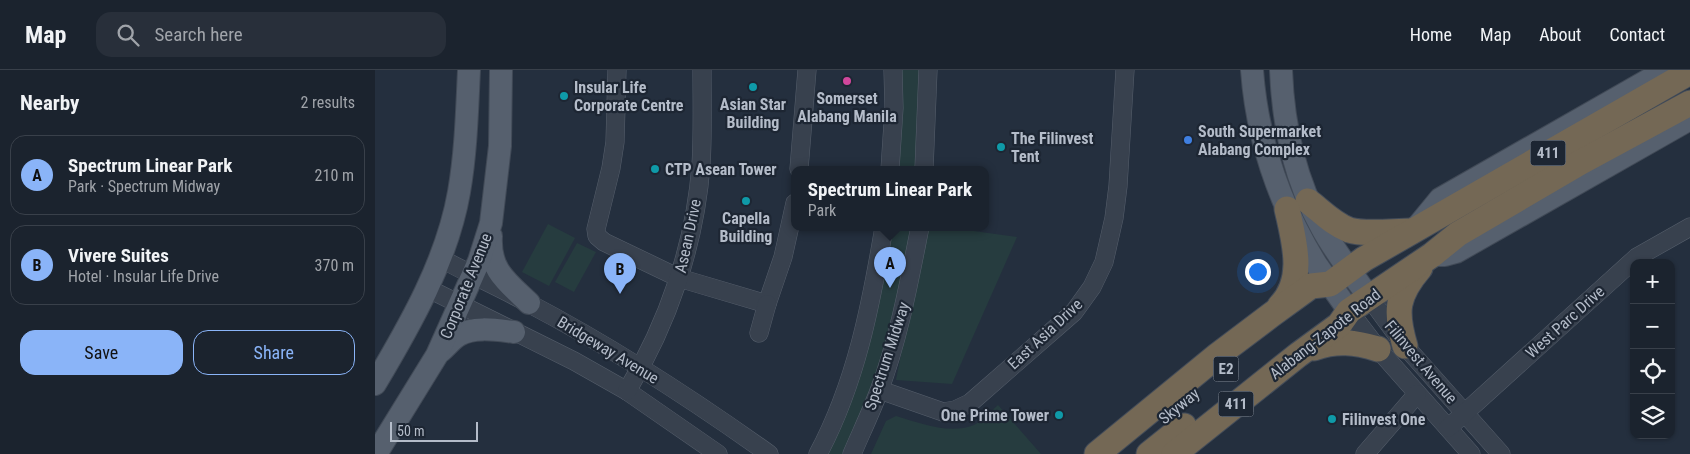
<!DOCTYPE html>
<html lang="en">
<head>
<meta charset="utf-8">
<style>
  :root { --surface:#1b232e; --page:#282f3a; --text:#f1f3f6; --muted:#a0a4aa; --line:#39404a; --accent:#8ab4f8 }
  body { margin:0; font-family:"Roboto Condensed",sans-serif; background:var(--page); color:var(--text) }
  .controls { position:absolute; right:15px; bottom:15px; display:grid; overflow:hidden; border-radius:10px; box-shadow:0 1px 4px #0004 }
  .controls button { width:45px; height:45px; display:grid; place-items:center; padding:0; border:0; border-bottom:1px solid var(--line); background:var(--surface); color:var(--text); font:25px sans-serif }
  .scale { position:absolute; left:15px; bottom:12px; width:88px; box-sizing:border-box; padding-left:5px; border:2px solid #b4bcc9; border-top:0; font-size:14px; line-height:18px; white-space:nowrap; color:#b4bcc9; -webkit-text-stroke:4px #1d2633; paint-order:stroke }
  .you { position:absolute; left:882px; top:201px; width:18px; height:18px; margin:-12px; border:4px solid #fff; border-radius:50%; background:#1a73e8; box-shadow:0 0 0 8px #1a73e833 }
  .badge { display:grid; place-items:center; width:32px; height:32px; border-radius:50%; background:var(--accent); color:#111; font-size:16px; font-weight:700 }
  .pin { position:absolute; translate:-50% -41px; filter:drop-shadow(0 1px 2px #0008) }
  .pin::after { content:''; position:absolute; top:26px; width:18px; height:15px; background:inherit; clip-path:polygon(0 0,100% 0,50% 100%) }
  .popup { position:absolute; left:416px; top:96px; width:198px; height:65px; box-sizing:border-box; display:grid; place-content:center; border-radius:10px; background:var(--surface); filter:drop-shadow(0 1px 4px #0005); font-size:16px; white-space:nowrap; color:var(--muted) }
  .popup b { font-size:19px; color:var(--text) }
  .popup::after { content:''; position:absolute; left:50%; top:100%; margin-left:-10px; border:10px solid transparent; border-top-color:var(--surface) }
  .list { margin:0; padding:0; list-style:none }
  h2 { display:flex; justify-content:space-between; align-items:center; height:65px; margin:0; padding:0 20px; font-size:21px }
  h2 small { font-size:16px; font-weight:400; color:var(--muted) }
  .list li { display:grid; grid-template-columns:32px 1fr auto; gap:15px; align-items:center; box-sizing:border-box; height:80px; margin:0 10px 10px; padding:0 10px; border:1px solid var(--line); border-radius:15px }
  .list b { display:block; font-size:19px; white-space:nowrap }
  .list p { margin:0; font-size:16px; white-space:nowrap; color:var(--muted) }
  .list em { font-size:16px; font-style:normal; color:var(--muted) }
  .actions { display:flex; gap:10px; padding:15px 20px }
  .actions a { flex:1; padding:11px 0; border:1px solid var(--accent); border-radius:15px; text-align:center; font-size:18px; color:var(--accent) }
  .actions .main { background:var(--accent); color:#111 }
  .icon { flex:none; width:28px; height:28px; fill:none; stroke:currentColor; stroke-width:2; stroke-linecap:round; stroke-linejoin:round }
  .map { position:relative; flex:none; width:1315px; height:384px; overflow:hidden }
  header { display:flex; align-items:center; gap:30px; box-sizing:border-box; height:70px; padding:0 25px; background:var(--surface); border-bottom:1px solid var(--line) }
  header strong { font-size:24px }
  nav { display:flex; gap:28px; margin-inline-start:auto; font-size:18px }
  .search { width:350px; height:45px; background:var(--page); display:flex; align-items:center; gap:12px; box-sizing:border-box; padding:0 18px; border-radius:15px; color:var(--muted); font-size:19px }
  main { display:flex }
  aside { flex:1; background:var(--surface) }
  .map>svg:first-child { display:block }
  .green { fill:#263c3f }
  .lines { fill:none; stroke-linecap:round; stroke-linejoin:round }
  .minor-casing { stroke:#565f6c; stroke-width:19 }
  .major-casing { stroke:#414a57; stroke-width:24 }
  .highway-casing { stroke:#434c59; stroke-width:27 }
  .minor { stroke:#38414e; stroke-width:18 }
  .major { stroke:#56606e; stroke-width:22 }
  .highway { stroke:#746855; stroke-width:25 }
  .hotel-dot { fill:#d1479c; stroke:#1d2633; stroke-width:2 }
  .culture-dot { fill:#0f9aa8; stroke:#1d2633; stroke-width:2 }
  .shop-dot { fill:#3f7fe0; stroke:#1d2633; stroke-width:2 }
  .labels { text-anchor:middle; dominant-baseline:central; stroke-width:4.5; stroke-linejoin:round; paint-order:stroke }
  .shield { fill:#1d2633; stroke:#878f9c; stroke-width:1 }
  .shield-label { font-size:15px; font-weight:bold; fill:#b4bcc9 }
  .poi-label { font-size:16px; font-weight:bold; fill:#b4bcc9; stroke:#1d2633; text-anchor:start }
  .street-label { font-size:16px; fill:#b4bcc9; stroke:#1d2633 }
</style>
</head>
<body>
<header>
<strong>Map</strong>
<div class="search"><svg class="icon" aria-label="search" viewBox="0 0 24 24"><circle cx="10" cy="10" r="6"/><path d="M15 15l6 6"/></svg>Search here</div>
<nav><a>Home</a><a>Map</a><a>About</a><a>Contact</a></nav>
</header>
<main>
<aside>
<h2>Nearby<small>2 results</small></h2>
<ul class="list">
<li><span class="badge">A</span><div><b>Spectrum Linear Park</b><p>Park · Spectrum Midway</p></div><em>210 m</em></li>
<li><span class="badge">B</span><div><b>Vivere Suites</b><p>Hotel · Insular Life Drive</p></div><em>370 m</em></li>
</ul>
<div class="actions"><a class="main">Save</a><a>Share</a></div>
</aside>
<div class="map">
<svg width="1315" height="384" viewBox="0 0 1315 384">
  <rect width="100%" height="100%" fill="#242f3e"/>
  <g class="green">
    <polygon points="526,0 545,0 543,99 522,99"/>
    <polygon points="173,154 200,168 174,216 147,202"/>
    <path d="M516 157H538C532 186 527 215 520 243 508 292 491 340 469 384H450Z"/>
    <polygon points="551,157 570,157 642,167 577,314 521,310"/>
    <polygon points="202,173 221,182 199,222 180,212"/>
    <path d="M623 335 666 384H496L511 351 521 346C545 353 574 365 599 355 607 351 616 341 623 335Z"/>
  </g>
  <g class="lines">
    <defs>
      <g id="minor">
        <polyline points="242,0 240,72 236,98 221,159 222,166 229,172 304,208 392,234 408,187 420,133"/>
        <polyline points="424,99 432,0"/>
        <polyline points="515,99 519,38 518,0"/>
        <polyline points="549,99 553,0"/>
        <path d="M65 188C94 204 124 217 153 233 237 277 317 329 394 384"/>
        <polyline points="52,218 199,291 252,321 343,384"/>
        <polyline points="994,227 1030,276 1126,384"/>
        <polyline points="974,241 1003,279 1096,384"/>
        <polyline points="384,263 392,234"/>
        <polyline points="505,320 568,342 580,340 595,333 699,242 717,217 729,192 739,148 743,116 750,0"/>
        <path d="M252 321C293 253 320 175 326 95 328 64 327 32 327 0"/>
        <polyline points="1073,358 1262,187 1315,157"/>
        <path d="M443 384C481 313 496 235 509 157"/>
        <path d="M477 384C486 363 496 342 504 321 524 268 534 212 545 157"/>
        <polyline points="990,384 1042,324"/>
      </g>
      <g id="major">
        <path d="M877 0C882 69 905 135 941 194 952 210 963 225 974 241"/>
        <path d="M906 0C908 54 920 110 947 158 960 182 978 205 994 227"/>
        <polyline points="1042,157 1065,129 1291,0"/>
        <path d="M116 166C114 200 131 211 154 233"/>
        <polyline points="1057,185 1070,185 1081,182 1315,49"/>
        <path d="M66 281C72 276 77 269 84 265 99 256 122 260 139 262"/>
        <path d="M0 314C35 255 72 191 84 122 91 82 92 41 94 0"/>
        <polyline points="1,384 62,285 104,191 116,153 125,76 126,0"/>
      </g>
      <g id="highway">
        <path d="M933 131C946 141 958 154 974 160 991 165 1018 161 1037 161"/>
        <path d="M905 236C931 209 919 171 912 139"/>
        <path d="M1030 276C1020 242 1021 226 1045 198"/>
        <path d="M939 278C962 270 980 272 1003 279"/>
        <polyline points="722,384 843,285 896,245 936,216 955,214 989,189 1315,2"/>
        <polyline points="774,384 809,356"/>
        <polyline points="799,384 923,285 964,255 974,241 1057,185 1083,164 1206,92 1315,33"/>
      </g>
    </defs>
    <use href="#minor" class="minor-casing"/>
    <use href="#major" class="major-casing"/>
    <use href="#highway" class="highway-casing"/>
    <use href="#minor" class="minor"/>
    <use href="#major" class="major"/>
    <use href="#highway" class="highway"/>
  </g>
  <circle class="hotel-dot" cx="472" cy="11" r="5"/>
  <g class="culture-dot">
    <circle cx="378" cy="17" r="5"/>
    <circle cx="189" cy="26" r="5"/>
    <circle cx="626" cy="77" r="5"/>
    <circle cx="280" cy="99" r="5"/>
    <circle cx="371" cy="131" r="5"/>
    <circle cx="684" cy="345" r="5"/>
    <circle cx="957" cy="349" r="5"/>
  </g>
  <circle class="shop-dot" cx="813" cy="70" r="5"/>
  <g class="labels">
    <g class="shield">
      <rect x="1155.5" y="70.5" width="35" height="25" rx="4"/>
      <rect x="838.5" y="286.5" width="25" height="25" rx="4"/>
      <rect x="843.5" y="321.5" width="35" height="25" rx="4"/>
    </g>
    <g class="shield-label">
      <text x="1173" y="83">411</text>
      <text x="851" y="299">E2</text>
      <text x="861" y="334">411</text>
    </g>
    <g class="poi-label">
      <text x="199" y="17">Insular Life<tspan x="199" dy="18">Corporate Centre</tspan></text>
      <text x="472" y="28" text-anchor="middle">Somerset<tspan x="472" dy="18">Alabang Manila</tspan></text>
      <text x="378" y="34" text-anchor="middle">Asian Star<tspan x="378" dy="18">Building</tspan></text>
      <text x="823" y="61">South Supermarket<tspan x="823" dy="18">Alabang Complex</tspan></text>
      <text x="636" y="68">The Filinvest<tspan x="636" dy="18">Tent</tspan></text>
      <text x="290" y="99">CTP Asean Tower</text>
      <text x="371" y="148" text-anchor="middle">Capella<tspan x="371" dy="18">Building</tspan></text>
      <text x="674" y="345" text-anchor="end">One Prime Tower</text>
      <text x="967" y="349">Filinvest One</text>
    </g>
    <g class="street-label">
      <text transform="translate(313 166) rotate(-78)">Asean Drive</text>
      <text transform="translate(91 216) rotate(-68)">Corporate Avenue</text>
      <text transform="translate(1190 252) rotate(-42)">West Parc Drive</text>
      <text transform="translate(670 264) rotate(-43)">East Asia Drive</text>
      <text transform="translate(950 264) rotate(-38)">Alabang-Zapote Road</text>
      <text transform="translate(233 280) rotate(31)">Bridgeway Avenue</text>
      <text transform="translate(512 286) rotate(-72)">Spectrum Midway</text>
      <text transform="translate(1046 292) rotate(50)">Filinvest Avenue</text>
      <text transform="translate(804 336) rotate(-39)">Skyway</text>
    </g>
  </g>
</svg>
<div class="controls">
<button>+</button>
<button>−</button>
<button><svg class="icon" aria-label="locate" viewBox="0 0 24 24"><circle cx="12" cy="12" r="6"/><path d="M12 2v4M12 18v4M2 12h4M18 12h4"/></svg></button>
<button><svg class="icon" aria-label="layers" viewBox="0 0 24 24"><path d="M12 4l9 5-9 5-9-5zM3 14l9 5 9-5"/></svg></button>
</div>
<div class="scale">50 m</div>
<div class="you"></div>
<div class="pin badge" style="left:515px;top:218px">A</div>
<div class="popup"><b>Spectrum Linear Park</b>Park</div>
<div class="pin badge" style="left:245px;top:224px">B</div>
</div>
</main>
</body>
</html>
